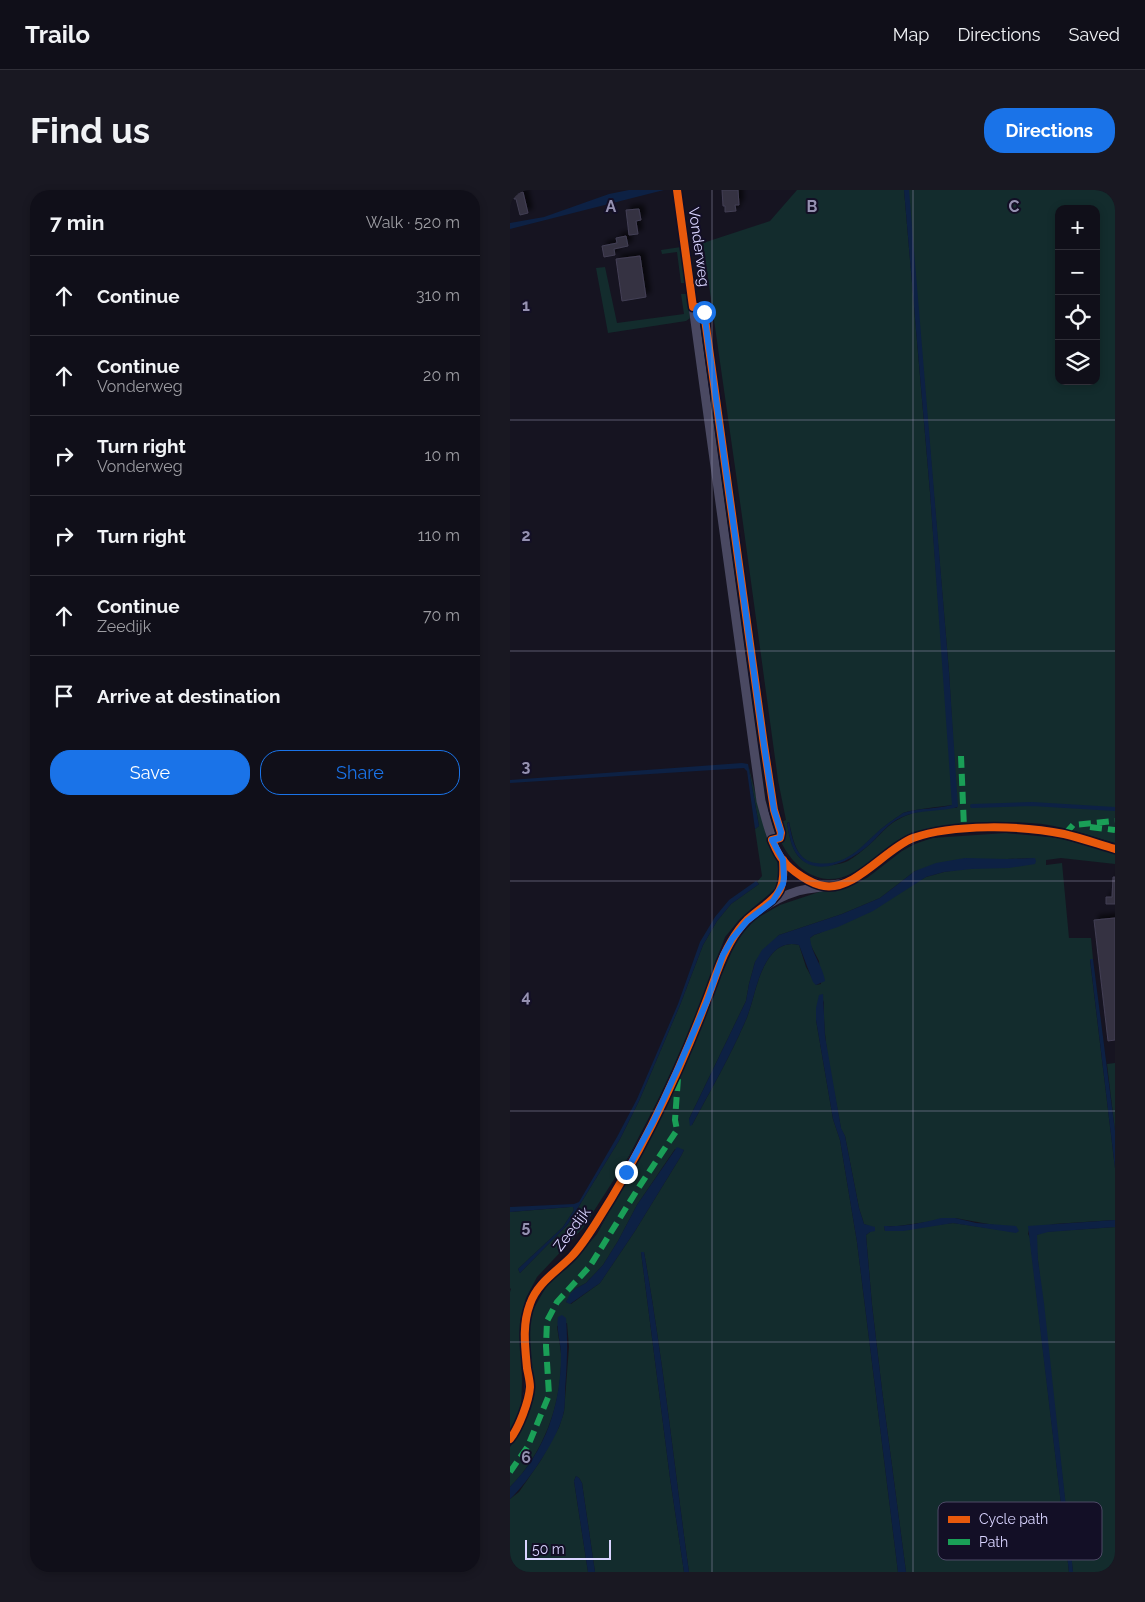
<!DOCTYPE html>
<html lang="en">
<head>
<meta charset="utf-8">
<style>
  :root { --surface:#100f19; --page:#191822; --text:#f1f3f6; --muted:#9c9ca2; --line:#302f38; --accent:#1a73e8 }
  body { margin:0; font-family:Raleway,sans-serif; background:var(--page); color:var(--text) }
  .controls { position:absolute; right:15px; top:15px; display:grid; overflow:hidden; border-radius:10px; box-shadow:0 2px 8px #0003 }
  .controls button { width:45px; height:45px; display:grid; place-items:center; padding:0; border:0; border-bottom:1px solid var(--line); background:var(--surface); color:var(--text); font:25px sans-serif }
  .scale { position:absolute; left:15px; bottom:12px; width:86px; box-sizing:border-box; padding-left:5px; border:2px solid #d9d4ff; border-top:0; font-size:14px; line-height:18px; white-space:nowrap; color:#d9d4ff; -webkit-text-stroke:4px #130f26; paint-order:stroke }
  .stop { position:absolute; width:15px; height:15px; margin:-11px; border:4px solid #1a73e8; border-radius:50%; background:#fff }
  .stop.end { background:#1a73e8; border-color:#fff; box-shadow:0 1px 5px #0008 }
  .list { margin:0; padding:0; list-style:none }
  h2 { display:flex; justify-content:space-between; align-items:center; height:65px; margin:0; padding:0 20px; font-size:21px }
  h2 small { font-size:16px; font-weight:400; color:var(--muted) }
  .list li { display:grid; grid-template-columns:32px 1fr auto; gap:15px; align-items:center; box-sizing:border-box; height:80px; padding:0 20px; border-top:1px solid var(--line) }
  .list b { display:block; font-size:19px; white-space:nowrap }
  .list p { margin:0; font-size:16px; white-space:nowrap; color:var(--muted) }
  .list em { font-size:16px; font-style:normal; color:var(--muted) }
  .actions { display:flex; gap:10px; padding:15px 20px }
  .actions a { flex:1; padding:11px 0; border:1px solid var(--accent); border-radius:20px; text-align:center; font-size:18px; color:var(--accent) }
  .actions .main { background:var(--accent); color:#fff }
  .icon { flex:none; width:28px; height:28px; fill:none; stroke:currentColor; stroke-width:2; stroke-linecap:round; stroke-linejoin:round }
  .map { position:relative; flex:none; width:605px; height:1382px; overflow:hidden; border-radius:20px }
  header { display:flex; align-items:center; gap:30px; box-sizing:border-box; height:70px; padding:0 25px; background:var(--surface); border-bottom:1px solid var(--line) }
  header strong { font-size:24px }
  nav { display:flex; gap:28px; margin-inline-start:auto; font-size:18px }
  .intro { display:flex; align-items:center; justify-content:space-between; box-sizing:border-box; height:120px; padding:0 30px }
  h1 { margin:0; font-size:35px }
  .button { padding:12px 22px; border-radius:20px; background:var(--accent); color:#fff; font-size:18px; font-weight:700 }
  main { display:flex; gap:30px; padding:0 30px }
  aside { flex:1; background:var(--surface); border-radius:20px; box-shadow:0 2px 8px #0003 }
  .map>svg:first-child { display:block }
  .green { fill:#132c2d; fill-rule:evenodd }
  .water { fill:#0d2144 }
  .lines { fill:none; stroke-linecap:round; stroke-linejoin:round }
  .stream { stroke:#0d2144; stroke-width:4 }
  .building { fill:#343243; stroke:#433f54; filter:url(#shadow) }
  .street { stroke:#4a4962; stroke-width:9 }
  .quiet { stroke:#1a9f57; stroke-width:6; stroke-dasharray:12 6; stroke-linecap:butt }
  .cycleway-casing { stroke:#130f26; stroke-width:11 }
  .cycleway { stroke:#e8590c; stroke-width:8 }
  .route { stroke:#1a73e8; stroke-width:6 }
  .grid { fill:none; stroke:#9591b1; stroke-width:1; stroke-opacity:0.55 }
  .labels { text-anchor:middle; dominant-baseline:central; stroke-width:4; stroke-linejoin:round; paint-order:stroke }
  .street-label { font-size:15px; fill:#d9d4ff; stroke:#130f26 }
  .key { fill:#130f26; stroke:#4e4a67; stroke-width:1 }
  .key-label { font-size:14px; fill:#d9d4ff }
  .grid-label { font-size:16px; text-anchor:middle; font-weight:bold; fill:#9591b1; stroke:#130f26; stroke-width:4; stroke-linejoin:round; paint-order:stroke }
</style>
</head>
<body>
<header>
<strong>Trailo</strong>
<nav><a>Map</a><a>Directions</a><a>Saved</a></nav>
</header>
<div class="intro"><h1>Find us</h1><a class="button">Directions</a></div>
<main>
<aside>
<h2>7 min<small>Walk · 520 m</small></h2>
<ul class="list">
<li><svg class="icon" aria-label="ahead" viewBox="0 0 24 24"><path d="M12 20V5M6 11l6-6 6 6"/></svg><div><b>Continue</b></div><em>310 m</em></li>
<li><svg class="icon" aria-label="ahead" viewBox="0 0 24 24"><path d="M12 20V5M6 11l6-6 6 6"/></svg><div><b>Continue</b><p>Vonderweg</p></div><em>20 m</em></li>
<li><svg class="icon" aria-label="right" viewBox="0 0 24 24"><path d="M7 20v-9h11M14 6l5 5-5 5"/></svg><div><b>Turn right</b><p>Vonderweg</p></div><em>10 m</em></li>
<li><svg class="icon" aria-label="right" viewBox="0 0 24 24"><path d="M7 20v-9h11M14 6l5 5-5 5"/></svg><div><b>Turn right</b></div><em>110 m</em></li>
<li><svg class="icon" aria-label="ahead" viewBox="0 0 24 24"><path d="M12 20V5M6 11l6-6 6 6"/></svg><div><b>Continue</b><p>Zeedijk</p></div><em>70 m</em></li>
<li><svg class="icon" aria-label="arrive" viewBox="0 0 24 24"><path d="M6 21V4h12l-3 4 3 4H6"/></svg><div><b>Arrive at destination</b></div></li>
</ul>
<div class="actions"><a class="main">Save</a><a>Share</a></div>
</aside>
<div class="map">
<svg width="605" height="1382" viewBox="0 0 605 1382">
  <defs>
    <filter id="shadow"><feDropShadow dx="4.5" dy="-4.5" stdDeviation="2.5" flood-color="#0009"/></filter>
  </defs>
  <rect width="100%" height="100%" fill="#161421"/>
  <g class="green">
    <path d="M287 0H394L420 302 443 609 442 615C429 617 405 619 393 623 390 625 386 628 383 630 357 647 343 678 306 674 286 671 283 649 279 632L277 633C279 644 281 657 288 666 298 679 324 677 338 671 345 667 353 660 359 655 370 645 378 634 391 628 403 621 433 617 447 618L439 482 398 0H605V653C577 645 549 634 520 633 497 631 474 633 452 635 433 636 413 638 396 646 370 657 349 691 317 689 295 687 279 669 270 650L274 642 272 632 276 630 268 590 232 326 193 53 260 31ZM549 19H586V191H549Z"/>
    <polygon points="171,57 175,93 171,93 167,62 152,64 151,60"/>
    <polygon points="95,77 107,133 174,124 171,104 177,104 180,128 176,131 98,143 86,78"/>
    <polygon points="238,574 256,645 267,667 269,688 265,699 230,729 215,747 183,834 151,904 119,966 73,1038 27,1087 16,1108 10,1131 12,1191 11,1221 0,1242 0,1102 1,1099 0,1098 0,1022 60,1017 63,1017 64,1020 53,1037 8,1079 10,1083 58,1034 110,949 129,911 170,815 193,755 207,731 221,714 249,694 247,692 252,686 245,639 249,636"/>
    <path d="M496 643 549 648 605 663V674L551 668 536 670V675L552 673 559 748H581L583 769 580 770 605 978V1030L544 1034 519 1040 518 1044 520 1048 559 1382H396L372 1200 362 1115 356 1045 360 1042 359 1036 354 1034 349 1018 335 946 331 939C324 896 312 853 314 810L306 830 323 929 330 950 347 1052 388 1382H179C164 1275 153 1168 134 1062H131L160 1288 174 1382H85L72 1293 69 1288 66 1286 64 1291 78 1382H0V1309L9 1302 31 1270 49 1237 54 1222 59 1157 57 1133 47 1136C48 1145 50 1154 51 1163 53 1211 34 1263 0 1297V1257L8 1245 21 1214 22 1186 17 1143 24 1118 36 1097 67 1067 87 1044 156 917 160 902 228 747 247 728 270 715 312 701 338 697 357 688 392 661 405 654 422 648ZM525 668 434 682 416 687 310 743 304 745 300 748V754L309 771 311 794 306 795 296 777 289 755C278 752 269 756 262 764 246 783 245 810 235 832 220 867 200 901 182 935L179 929 236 811 239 794 245 772 269 745 332 724 370 708 405 681 497 669ZM165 959 174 960 171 966 125 1041 90 1093 61 1114 56 1112 65 1099 76 1093 93 1075 108 1051 127 1015ZM445 1028 484 1035 506 1042 443 1033 375 1041 374 1036H388Z"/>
    <polygon points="605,873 605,941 597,874"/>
    <polygon points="605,1037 605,1382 563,1382 526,1053 527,1045 532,1042"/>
  </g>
  <g class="water">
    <polygon points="119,0 154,0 0,39 0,33 34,27 99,4"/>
    <path d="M394 0H399L439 482 448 617C431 622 409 619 392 627 378 633 370 645 360 654 343 670 307 689 288 666 281 658 279 644 277 634L279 632C282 648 286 671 306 673 343 678 356 647 383 630 386 628 390 625 393 623 407 618 427 619 442 615L420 302Z"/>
    <polygon points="232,573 238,574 249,636 245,639 237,581 234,578 0,593 0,590"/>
    <path d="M455 668 497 669 525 668 526 671 525 674 499 678 461 679 434 682 416 687 363 721 328 737 304 745 300 748C301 763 313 776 315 791L306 795 303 792 289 755C278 752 269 756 262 764 246 783 245 810 235 832 220 867 200 901 182 935L180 936 179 929 236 811 239 794 245 772 252 760 269 745 332 724 370 708 405 681 426 673Z"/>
    <polygon points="246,691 249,694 221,714 207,731 193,755 170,815 129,911 110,949 58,1034 10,1083 8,1079 53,1037 64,1020 63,1017 60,1017 0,1022 0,1017 64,1014 69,1012 107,947 127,909 168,814 190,752 205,727 219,710"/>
    <polygon points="580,769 583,769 605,941 605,978"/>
    <polygon points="313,804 315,846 331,938 335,946 349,1018 354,1034 365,1037 365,1041 360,1042 356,1045 362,1115 372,1200 396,1382 388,1382 347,1052 330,950 323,929 306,830 306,818 309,805"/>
    <polygon points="167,957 174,960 171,966 125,1041 90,1093 60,1114 56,1112 60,1104 65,1099 76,1093 93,1075 108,1051 127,1015"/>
    <path d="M431 1028H445L466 1033 506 1036 509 1041 506 1043 443 1033 393 1041H375L374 1036C393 1037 412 1033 431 1028Z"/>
    <polygon points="605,1030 605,1037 538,1042 527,1045 528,1070 534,1113 563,1382 559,1382 518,1036"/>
    <path d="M131 1062H134C153 1168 164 1275 179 1382H174L160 1288Z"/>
    <path d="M52 1125 56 1128C58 1154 57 1175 55 1201 55 1207 55 1214 54 1221 50 1245 18 1293 0 1309V1297C36 1261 51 1214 51 1165 51 1152 46 1140 48 1127Z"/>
    <polygon points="66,1286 69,1288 72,1293 85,1382 78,1382 64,1291"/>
  </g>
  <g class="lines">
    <polyline class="stream" points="462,616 522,614 605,619"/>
  </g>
  <g class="building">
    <polygon points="212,0 228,0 229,15 225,15 226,21 215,22 215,16 213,16"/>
    <polygon points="13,2 18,23 10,25 6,9 4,9 2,4"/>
    <polygon points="129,19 131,30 126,31 128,44 119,45 116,20"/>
    <polygon points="116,46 118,56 104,59 105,65 94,67 92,56 107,53 106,48"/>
    <polygon points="130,66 136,107 112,111 106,69"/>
    <polygon points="603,687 605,687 605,714 596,714 596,707 602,707"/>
    <polygon points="605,728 605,850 598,851 584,730"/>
  </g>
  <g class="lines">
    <g class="street">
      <path d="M167 0 251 611C259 639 264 671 292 687 299 691 307 693 314 696"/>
      <path d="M263 711C273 693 275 691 273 670"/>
      <path d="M0 1249C10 1235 17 1216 19 1199 20 1193 18 1186 18 1180 15 1157 11 1133 21 1112 31 1088 47 1082 63 1065 90 1035 108 995 128 960 154 913 176 863 196 813 205 792 209 768 222 749 237 726 262 709 288 701 304 697 321 697 336 692 361 683 378 659 402 649 439 633 514 636 553 644 570 647 588 654 605 659"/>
    </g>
    <g class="quiet">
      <polyline points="451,566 454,638"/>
      <polyline points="580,637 605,640"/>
      <polyline points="555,644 563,635 605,631"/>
      <polyline points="0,1282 18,1256 39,1205 36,1156 37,1131 47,1112 80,1076 129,997 167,940 165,930 168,888"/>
    </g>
    <defs>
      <g id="cycleway">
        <path d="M167 0 183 117H190L194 122 254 555 264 620 271 643 270 648 262 650C265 657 268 665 273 670 281 681 301 694 314 696 345 701 375 659 403 648 443 634 512 635 554 644 571 648 588 654 605 659"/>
        <path d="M0 1249C9 1238 19 1211 20 1197 20 1191 18 1184 17 1178 15 1156 12 1135 20 1114 27 1093 46 1082 61 1067 70 1058 79 1044 86 1033 136 955 176 869 207 782 214 763 223 744 237 730 262 707 276 710 273 670"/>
      </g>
    </defs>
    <use href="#cycleway" class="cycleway-casing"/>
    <use href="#cycleway" class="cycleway"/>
  </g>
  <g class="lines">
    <polyline class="route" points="116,982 144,930 169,876 197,811 213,765 222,749 237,731 263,711 273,694 274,688 273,670 262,650 270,648 271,642 264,620 254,555 194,122"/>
  </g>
  <path class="grid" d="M202 0V1382M403 0V1382M0 230H605M0 461H605M0 691H605M0 921H605M0 1152H605"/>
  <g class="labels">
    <g class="street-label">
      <text transform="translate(189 57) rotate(82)">Vonderweg</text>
      <text transform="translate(62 1039) rotate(-53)">Zeedijk</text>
    </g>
  </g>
  <rect x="428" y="1312" width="164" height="58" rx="8" class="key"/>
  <rect x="438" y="1326" width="22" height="7" fill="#e8590c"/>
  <rect x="438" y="1349" width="22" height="6" fill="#1a9f57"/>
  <g class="key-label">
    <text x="469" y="1334">Cycle path</text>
    <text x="469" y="1357">Path</text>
  </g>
  <g class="grid-label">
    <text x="101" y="22">A</text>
    <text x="302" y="22">B</text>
    <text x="504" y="22">C</text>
    <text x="16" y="121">1</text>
    <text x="16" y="351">2</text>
    <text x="16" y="582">3</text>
    <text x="16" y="812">4</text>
    <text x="16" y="1042">5</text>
    <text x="16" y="1273">6</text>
  </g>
</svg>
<div class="controls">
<button>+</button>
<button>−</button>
<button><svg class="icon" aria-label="locate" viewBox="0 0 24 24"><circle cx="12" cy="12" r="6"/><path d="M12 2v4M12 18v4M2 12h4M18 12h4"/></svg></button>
<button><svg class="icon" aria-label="layers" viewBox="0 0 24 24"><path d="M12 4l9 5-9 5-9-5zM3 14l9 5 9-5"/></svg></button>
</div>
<div class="scale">50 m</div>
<div class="stop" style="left:194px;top:122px"></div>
<div class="stop end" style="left:116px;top:982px"></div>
</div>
</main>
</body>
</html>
